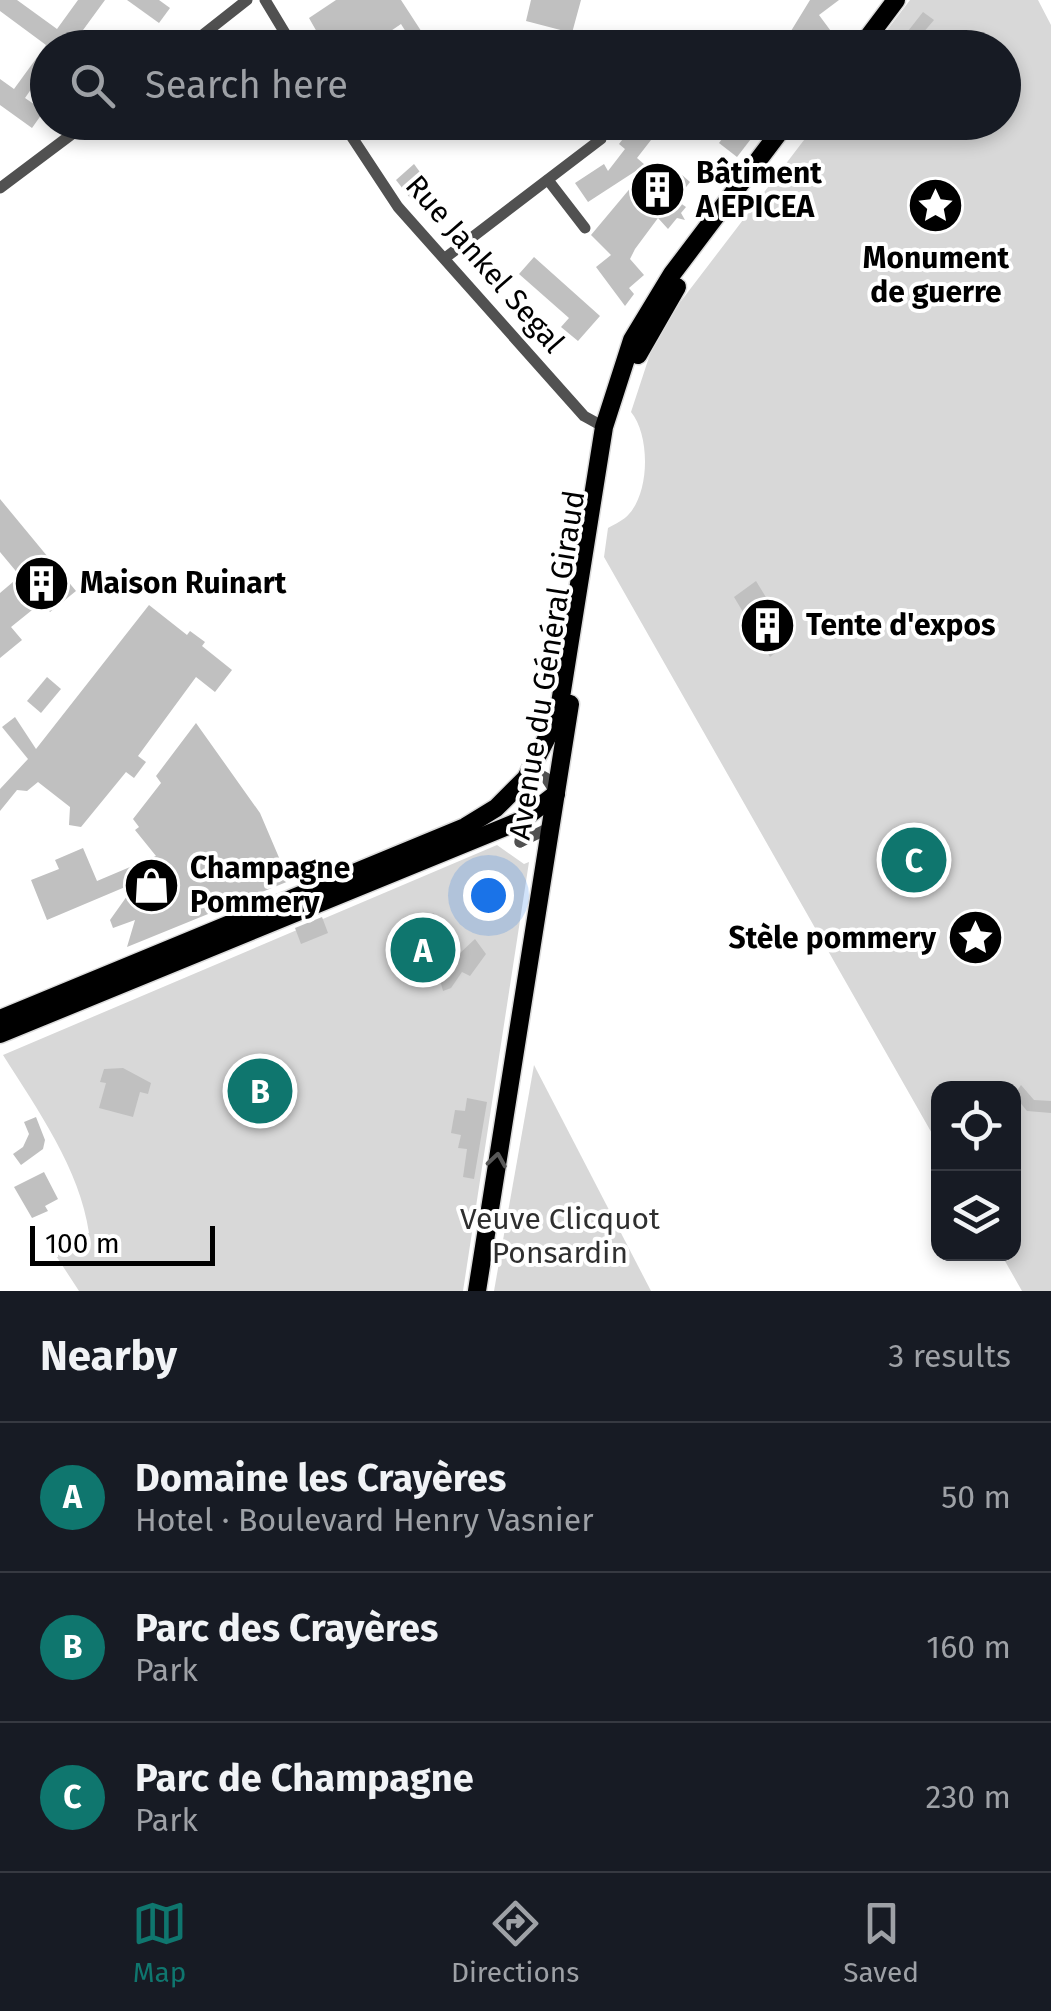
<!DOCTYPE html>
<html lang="en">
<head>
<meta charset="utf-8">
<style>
  :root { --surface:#171b24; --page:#20242c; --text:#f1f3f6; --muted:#9ea1a6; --line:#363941; --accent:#0f766e }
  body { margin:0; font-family:"Fira Sans",sans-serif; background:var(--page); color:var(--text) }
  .controls { position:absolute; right:30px; bottom:30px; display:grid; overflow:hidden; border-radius:20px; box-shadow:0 5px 15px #0003 }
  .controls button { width:90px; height:90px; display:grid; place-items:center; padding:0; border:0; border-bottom:2px solid var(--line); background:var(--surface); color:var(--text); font:50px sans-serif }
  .scale { position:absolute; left:30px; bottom:25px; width:185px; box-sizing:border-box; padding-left:10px; border:5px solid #000; border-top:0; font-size:28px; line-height:35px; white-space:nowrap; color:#000; -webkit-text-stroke:8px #fff; paint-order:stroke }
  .you { position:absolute; left:488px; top:895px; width:35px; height:35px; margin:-25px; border:8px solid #fff; border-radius:50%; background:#1a73e8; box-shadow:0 0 0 15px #1a73e833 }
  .badge { display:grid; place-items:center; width:65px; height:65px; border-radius:50%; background:var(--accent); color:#fff; font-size:32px; font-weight:700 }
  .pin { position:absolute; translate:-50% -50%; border:5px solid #fff; box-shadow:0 2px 10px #0006 }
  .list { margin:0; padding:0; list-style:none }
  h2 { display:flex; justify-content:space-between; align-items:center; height:130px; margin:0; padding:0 40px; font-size:42px }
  h2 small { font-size:32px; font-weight:400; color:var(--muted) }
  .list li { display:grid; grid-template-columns:65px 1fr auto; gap:30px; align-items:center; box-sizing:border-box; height:150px; padding:0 40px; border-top:2px solid var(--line) }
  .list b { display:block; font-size:38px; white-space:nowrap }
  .list p { margin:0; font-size:32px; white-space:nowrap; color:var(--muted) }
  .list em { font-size:32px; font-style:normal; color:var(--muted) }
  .icon { flex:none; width:55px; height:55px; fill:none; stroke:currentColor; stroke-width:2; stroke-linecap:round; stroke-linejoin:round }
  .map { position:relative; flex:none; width:1051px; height:1291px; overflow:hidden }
  .search { position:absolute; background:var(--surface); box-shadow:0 5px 15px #0003; left:30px; right:30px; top:30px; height:110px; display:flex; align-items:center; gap:25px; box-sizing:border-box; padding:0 35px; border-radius:55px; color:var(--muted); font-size:38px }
  .sheet { height:580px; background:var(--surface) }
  nav { display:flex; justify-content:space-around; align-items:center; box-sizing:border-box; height:140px; border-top:2px solid var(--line); background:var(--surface); font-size:28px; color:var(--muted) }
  nav a { display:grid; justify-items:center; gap:5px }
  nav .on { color:var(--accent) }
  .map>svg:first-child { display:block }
  .green { fill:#d8d8d8 }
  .building { fill:#c0c0c0 }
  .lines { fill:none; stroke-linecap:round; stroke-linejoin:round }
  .primary-casing { stroke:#dbdbdb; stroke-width:21 }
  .street { stroke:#515151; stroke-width:11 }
  .primary { stroke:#000; stroke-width:18 }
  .oneway { stroke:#595959 }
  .labels { text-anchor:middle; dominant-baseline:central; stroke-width:8; stroke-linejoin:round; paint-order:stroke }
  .poi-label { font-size:30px; font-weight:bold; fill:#000; stroke:#fff; text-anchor:start }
  .street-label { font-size:30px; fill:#000; stroke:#fff }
  .park-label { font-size:30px; fill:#2f2f2f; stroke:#fff }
</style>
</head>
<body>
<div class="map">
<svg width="1051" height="1291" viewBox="0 0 1051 1291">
  <rect width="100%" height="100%" fill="#fff"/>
  <g class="green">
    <path d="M910 0H1038L1051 25V1291H1022L1001 1254H1014V1088H938V1144L604 557 608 528C615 524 624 520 629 514 650 491 650 435 631 412L653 345 678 305 817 123 1004 122V48L874 47Z"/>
    <path d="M497 845 524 864 529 862 463 1291H79L49 1245 89 1233C80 1169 37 1109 3 1055Z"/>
    <polygon points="534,1065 651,1291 494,1291"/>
  </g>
  <g class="building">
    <polygon points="0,0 17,0 57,29 78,0 105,0 75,41 84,48 48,46 48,90 36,82 25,98 44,111 32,128 0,105 0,79 14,89 46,45 0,11"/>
    <polygon points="127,0 159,0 170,8 159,23"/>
    <polygon points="336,0 401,0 427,40 416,48 401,24 379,39 384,48 326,48 309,18"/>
    <polygon points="531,0 581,0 572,33 526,21"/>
    <polygon points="810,0 839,0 819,15 836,38 829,48 791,48 798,37 791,31"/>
    <polygon points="923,12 934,20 910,48 901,40"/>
    <polygon points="636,122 665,122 637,158 645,165 588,202 575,183 604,164 608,171 625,149 619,144"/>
    <polygon points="735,122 764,122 737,157 719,143"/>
    <polygon points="414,164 428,183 410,198 396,180"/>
    <polygon points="648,167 672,187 682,175 690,182 676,200 686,207 681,213 685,220 677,218 668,229 658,218 635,249 630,259 644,275 629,288 634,294 625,306 596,267 611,255 591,235"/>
    <polygon points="534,257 600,316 578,341 561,327 569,318 519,274"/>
    <polygon points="0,499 76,591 50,612 42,602 11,627 22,640 0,658 0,593 20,576 0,552"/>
    <polygon points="756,581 792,640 770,657 734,597"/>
    <polygon points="149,605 187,635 190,631 205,642 202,646 232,670 215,692 196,677 138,756 146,762 134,778 126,772 81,827 69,825 70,807 38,782 27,791 17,790 0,811 0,789 28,759 2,727 15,717 36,749"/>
    <polygon points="47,677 61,689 41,713 27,701"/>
    <polygon points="196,723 260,813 289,881 127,947 135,920 113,928 110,920 137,882 47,920 31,880 59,869 55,860 83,848 97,881 156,856 135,830 139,827 133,819 161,783 156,776"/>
    <polygon points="433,913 445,922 434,936 459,954 475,939 486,954 470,976 462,972 451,988 443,991 440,980 417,964 407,965 405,954 397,949 408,935 413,941"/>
    <polygon points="322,917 328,933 301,944 295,928"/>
    <polygon points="123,1068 151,1083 148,1094 140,1092 133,1117 99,1108 106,1083 100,1082 104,1069"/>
    <polygon points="1021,1085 1034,1100 1051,1101 1051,1113 1027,1111 1014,1095"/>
    <polygon points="467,1098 487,1102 474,1179 463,1177 467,1149 458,1148 461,1135 451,1133 455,1110 465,1111"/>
    <polygon points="36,1117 45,1140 43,1149 21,1165 13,1154 23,1147 29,1134 24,1122"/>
    <polygon points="44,1172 58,1199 45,1206 48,1211 32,1218 14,1187"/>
  </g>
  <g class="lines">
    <defs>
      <g id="primary">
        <polyline points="860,48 896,0"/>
        <polyline points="638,355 677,287"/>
        <polyline points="0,1019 465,827 496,808 526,778 558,716 604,427 632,340 672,274 787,122"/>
        <polyline points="0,1034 522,820 556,794"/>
        <polyline points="477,1291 570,704"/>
      </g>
    </defs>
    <use href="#primary" class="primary-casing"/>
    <g class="street">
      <polyline points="265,0 294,48"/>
      <polyline points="186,48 247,0"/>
      <polyline points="342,122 398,207 584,416 604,427"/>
      <polyline points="548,180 585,228"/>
      <polyline points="0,188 88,122"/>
      <polyline points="445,258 601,139"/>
      <polyline points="532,770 546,778 556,793"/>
      <polyline points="520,842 526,778"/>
      <polyline points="520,842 549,828"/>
    </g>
    <use href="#primary" class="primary"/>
  </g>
  <defs><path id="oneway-chevron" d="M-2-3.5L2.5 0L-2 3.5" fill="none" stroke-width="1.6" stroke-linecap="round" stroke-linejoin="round" transform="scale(2.5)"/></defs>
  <use class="oneway" href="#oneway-chevron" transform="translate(497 1160) rotate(-81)"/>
  <defs>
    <symbol id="building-disc" viewBox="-11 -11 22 22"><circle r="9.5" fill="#000" stroke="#fff"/><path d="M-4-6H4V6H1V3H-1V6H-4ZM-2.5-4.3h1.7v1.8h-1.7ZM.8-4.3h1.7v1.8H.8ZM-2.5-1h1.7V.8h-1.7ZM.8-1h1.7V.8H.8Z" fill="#fff"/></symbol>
    <symbol id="sight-disc" viewBox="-11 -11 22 22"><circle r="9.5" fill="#000" stroke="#fff"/><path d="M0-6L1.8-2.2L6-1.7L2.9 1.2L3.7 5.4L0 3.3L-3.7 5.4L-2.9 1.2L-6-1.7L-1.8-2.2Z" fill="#fff"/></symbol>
    <symbol id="shop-disc" viewBox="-11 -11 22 22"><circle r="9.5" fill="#000" stroke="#fff"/><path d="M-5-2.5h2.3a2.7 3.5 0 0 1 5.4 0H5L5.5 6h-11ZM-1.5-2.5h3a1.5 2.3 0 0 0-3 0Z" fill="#fff"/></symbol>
  </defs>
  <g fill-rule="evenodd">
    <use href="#building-disc" x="626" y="158" width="63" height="63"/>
    <use href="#sight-disc" x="904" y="174" width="63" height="63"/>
    <use href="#building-disc" x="10" y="552" width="63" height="63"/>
    <use href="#building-disc" x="736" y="594" width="63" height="63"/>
    <use href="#shop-disc" x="120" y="854" width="63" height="63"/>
    <use href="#sight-disc" x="944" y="906" width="63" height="63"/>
  </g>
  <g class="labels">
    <g class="poi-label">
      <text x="696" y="173">Bâtiment<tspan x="696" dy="34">A EPICEA</tspan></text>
      <text x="936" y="258" text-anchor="middle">Monument<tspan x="936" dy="34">de guerre</tspan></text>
      <text x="80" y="583">Maison Ruinart</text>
      <text x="806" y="625">Tente d'expos</text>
      <text x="190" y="868">Champagne<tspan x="190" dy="34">Pommery</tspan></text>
      <text x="936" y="938" text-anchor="end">Stèle pommery</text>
    </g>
    <g class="street-label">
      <text transform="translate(485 264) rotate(49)">Rue Jankel Segal</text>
      <text transform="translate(547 665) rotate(-81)">Avenue du Général Giraud</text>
    </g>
    <g class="park-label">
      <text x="560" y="1219">Veuve Clicquot<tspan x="560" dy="34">Ponsardin</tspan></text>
    </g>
  </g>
</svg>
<div class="controls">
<button><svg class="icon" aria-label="locate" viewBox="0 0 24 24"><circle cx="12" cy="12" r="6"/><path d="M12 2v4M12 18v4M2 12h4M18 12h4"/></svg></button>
<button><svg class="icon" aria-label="layers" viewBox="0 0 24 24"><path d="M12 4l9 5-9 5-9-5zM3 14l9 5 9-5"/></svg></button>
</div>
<div class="scale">100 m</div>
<div class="you"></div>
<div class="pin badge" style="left:423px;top:950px">A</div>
<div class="pin badge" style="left:260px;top:1091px">B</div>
<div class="pin badge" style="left:914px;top:860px">C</div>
<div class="search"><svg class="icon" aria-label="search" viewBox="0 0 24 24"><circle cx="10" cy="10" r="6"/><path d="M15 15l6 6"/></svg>Search here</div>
</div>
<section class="sheet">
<h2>Nearby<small>3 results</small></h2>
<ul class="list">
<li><span class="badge">A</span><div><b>Domaine les Crayères</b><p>Hotel · Boulevard Henry Vasnier</p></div><em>50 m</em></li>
<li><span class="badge">B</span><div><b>Parc des Crayères</b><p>Park</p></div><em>160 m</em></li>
<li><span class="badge">C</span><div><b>Parc de Champagne</b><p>Park</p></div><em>230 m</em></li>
</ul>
</section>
<nav>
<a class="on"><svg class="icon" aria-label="map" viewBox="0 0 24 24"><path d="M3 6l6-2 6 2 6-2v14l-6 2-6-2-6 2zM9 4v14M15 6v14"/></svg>Map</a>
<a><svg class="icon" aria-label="directions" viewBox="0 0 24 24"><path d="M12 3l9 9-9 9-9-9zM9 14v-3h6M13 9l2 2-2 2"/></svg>Directions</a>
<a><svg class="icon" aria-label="saved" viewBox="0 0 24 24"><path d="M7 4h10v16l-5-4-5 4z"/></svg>Saved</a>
</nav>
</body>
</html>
